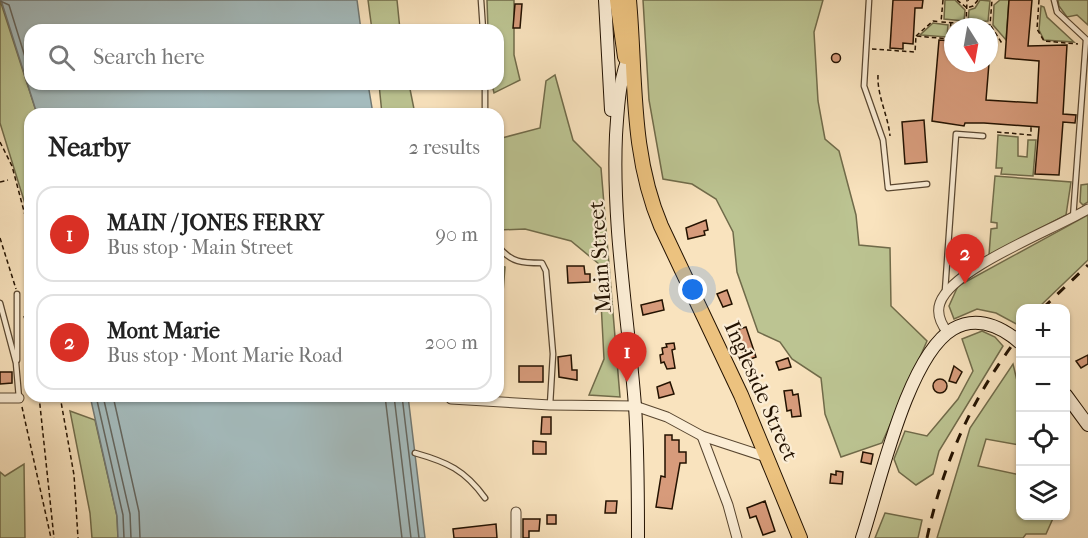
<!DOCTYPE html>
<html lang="en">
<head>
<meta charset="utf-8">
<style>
  :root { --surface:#fff; --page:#f2f2f2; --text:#222; --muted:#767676; --line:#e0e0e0; --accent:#d93025 }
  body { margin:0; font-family:"IM FELL French Canon",serif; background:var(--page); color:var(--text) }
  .controls { position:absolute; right:18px; bottom:18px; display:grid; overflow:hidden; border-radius:12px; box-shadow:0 2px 4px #0004 }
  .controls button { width:54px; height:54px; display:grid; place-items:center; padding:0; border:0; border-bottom:2px solid var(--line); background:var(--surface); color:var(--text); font:30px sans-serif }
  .compass { position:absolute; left:944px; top:18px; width:54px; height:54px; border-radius:50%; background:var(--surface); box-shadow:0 2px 4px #0004; rotate:169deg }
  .you { position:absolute; left:693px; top:290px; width:21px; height:21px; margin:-15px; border:4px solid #fff; border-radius:50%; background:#1a73e8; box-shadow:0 0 0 9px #1a73e833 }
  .badge { display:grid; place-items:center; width:39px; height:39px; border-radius:50%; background:var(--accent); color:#fff; font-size:20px; font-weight:700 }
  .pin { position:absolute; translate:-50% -50px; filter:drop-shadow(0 2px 3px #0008) }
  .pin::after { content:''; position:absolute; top:32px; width:21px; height:18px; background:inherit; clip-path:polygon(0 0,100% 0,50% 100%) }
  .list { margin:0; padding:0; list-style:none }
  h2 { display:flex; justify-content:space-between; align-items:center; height:78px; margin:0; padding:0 24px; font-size:26px }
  h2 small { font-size:20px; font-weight:400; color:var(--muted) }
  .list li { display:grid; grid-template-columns:39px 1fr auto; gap:18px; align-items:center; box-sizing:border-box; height:96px; margin:0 12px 12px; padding:0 12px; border:2px solid var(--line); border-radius:18px }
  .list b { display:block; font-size:22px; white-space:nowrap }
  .list p { margin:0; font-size:20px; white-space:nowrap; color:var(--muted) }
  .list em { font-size:20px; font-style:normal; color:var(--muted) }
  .icon { flex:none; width:33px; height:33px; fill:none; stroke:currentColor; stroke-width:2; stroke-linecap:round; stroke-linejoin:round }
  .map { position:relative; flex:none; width:1088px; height:538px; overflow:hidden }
  .search { position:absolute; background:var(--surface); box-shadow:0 2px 4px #0004; left:24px; top:24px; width:480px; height:66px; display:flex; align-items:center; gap:15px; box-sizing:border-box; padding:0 21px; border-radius:18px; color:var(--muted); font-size:22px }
  .panel { position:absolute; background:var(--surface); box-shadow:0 2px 4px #0004; left:24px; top:108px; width:480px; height:294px; border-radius:18px }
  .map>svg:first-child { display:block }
  .green { fill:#bcc492; stroke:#706b4a; stroke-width:1.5 }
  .water { fill:#a4bbbd; stroke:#707772; stroke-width:1.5 }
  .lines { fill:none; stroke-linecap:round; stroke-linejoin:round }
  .shore { stroke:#64665f; stroke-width:1.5 }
  .building { fill:#d79b7b; stroke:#231201; stroke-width:1.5 }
  .lane-casing { stroke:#584630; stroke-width:7 }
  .street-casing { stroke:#584630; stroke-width:11 }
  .secondary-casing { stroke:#231201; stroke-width:14 }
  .primary-casing { stroke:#231201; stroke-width:16 }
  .path { stroke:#231201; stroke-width:1.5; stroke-dasharray:4.5 3; stroke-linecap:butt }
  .lane { stroke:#fbedd5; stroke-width:4.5 }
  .street { stroke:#fbedd5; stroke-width:9 }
  .secondary { stroke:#fbedd5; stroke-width:12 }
  .primary { stroke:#ecc27f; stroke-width:14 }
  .rail { stroke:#231201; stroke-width:3; stroke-dasharray:10 10; stroke-linecap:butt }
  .secondary-bridge-casing { stroke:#231201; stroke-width:14; stroke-linecap:butt }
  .secondary-bridge { stroke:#fbedd5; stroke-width:12 }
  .labels { text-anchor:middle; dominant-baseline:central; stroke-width:4.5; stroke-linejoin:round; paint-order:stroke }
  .street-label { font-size:22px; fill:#231201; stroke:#fbedd5 }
</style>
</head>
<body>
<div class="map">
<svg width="1088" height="538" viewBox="0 0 1088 538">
  <rect width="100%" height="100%" fill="#f9e3be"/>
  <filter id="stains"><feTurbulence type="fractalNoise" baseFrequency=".00333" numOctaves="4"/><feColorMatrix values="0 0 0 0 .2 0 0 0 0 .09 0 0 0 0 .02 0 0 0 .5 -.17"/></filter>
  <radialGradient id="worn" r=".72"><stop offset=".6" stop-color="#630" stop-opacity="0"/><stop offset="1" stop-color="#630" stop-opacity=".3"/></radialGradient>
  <g class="green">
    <polygon points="0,0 37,114 30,114 30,220 0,123"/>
    <polygon points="368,0 397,0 400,30 372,30"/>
    <polygon points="487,0 514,0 514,55 520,80 494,93 492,84 498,84 498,30 488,30"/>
    <polygon points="643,0 823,0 814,32 818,101 825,139 839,151 856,215 859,245 890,248 891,306 927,341 882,443 841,457 825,414 821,378 792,359 780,342 758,332 737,272 733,232 716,199 692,184 663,179 649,100"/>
    <polygon points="945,0 955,0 965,10 964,21 944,19"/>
    <polygon points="980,0 990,1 988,21 968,22 969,10 975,8"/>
    <polygon points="1000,0 1009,0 1006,40 993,25 994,5"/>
    <polygon points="1058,0 1088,0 1088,25 1077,15 1067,17 1059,6"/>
    <polygon points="1041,6 1044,7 1047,17 1074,42 1044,40 1039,30"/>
    <polygon points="933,23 948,25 947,37 920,35"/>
    <polygon points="555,75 573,140 601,168 620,397 589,395 604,359 599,264 571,241 525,229 498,230 498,139 540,128 546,81"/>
    <polygon points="379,84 409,84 415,114 382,114"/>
    <polygon points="998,135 1018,137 1018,156 1027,157 1028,140 1036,140 1033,176 1001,174 1002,168 996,168"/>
    <polygon points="995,176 1071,182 1066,215 989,255 991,229 997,228 997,223 991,222"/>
    <polygon points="1088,184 1088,202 1083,205 1080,202 1081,185"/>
    <polygon points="1088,215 1088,260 1038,308 1020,308 1020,326 996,313 977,309 954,319 949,306 958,286"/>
    <polygon points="498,265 505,267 499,343 498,340"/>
    <polygon points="982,331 995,337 1003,346 939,451 933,474 916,485 899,472 894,459 905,431 927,436 958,399 973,371 962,339"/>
    <polygon points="1013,364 1020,393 1020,445 986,439 978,466 1020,475 1020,516 1054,516 1046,534 1026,534 1023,538 937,538 970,428"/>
    <polygon points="70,411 95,420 117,516 118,538 92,538 90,513"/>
    <polygon points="24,464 25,538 0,538 0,472 5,476"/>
    <polygon points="885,513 922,520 918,538 875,538"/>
  </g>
  <g class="water">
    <polygon points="1,0 357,0 361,30 30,30 30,84 368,84 373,114 37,114"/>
    <polygon points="90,396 408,396 425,538 118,538 117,516"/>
  </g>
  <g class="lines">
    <g class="shore">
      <polyline points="0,1 9,5 30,73"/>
      <polyline points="96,396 123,515 124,538"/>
      <polyline points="103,396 130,514 131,538"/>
      <polyline points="113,396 139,512 140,538"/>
      <polyline points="385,396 402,538"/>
      <polyline points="394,396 411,538"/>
      <polyline points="402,396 419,538"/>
    </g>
  </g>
  <g class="building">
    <polygon points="893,0 923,0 922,8 915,8 913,44 903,43 903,49 890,48"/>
    <polygon points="1009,0 1032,0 1028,46 1067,45 1063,114 1076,115 1075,123 1063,122 1059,175 1035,174 1039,127 984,123 965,123 964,126 932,121 939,40 953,41 953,63 989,63 986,100 1037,103 1039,61 1005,58"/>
    <polygon points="515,4 522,4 520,28 513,28"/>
    <circle cx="836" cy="58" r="4.5"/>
    <polygon points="924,120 927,162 905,164 902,122"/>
    <polygon points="706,220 708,230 704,231 705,235 688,239 686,228"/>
    <polygon points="567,266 584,266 585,274 590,274 590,282 568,283"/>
    <polygon points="727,290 732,304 723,307 717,294"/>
    <polygon points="662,300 664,310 643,315 641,305"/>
    <polygon points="746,327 756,357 745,361 736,330"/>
    <polygon points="674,343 675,349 672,350 675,368 667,369 664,362 661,363 660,355 663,354 662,348 667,347 666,344"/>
    <polygon points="571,355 572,370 577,370 577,380 559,377 558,357"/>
    <polygon points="1088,355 1088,364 1081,368 1076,361"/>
    <polygon points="788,358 791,367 779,370 776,362"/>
    <rect x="519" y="366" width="24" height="16"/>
    <polygon points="954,366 962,372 956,383 949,381"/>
    <polygon points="0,372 12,372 12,383 0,384"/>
    <circle cx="940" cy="386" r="7"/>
    <polygon points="670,382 674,394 659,398 657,387"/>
    <polygon points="792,390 793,395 798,394 801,416 792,417 791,410 787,411 784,391"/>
    <polygon points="542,417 551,417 551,434 541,434"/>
    <polygon points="665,435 672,435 672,440 679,440 679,452 686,452 686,463 680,463 672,509 656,507 661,476 665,477"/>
    <polygon points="533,441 546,442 546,454 533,454"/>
    <polygon points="863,452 873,454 871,464 861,462"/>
    <polygon points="836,471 843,472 842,484 830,483 831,474 836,475"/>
    <polygon points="606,501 617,501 616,513 605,513"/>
    <polygon points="765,501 775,531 763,535 756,516 750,518 747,508"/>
    <rect x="547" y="515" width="9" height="9"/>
    <polygon points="523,519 540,519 539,531 529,531 529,538 523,538"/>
    <polygon points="496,524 497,538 454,538 453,529"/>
  </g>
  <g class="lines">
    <defs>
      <g id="lane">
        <polyline points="481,0 483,30"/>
        <polyline points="869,0 864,86 883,140 888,188 927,184"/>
        <polyline points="1054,0 1057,12 1087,40"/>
        <polyline points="485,84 485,114"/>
        <polyline points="1073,218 1086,40"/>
        <path d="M498 246C511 263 523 263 542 263L546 271 553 354 550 405"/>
        <polyline points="945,291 956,134 983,136"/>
        <polyline points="0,303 16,363 19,398"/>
        <polyline points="17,360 17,294"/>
        <path d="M415 453C447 462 465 470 485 498"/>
      </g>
      <g id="street">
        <path d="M948 333C941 324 936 314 940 303 952 268 1055 229 1088 209"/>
        <polyline points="0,398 19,398"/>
        <polyline points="451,399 550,405 635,406 667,417 702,436 769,458"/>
        <polyline points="702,436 728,505 737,538"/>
        <polyline points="516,512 516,538"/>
      </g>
      <g id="secondary">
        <polyline points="605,0 611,110"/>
        <path d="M631 51C619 78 618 105 616 135 612 226 628 315 635 406 638 450 638 494 638 538"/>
        <polyline points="1066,395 1088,425"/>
        <path d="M862 538C879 487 907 356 953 329 974 317 995 324 1013 337"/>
      </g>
      <g id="primary">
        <polyline points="617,0 625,57"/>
        <path d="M629 0C636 77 630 153 661 226L741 395 800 538"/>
      </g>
    </defs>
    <use href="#lane" class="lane-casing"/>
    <use href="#street" class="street-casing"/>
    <use href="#secondary" class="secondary-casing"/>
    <use href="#primary" class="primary-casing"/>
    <g class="path">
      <polyline points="943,0 941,22 990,25 992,0"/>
      <polyline points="957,0 967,8 973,6 978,0"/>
      <polyline points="966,0 969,0"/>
      <polyline points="1039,0 1037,29 1044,41 1078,44"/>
      <polyline points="966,24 967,1"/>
      <polyline points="991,26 1003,45"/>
      <polyline points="916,36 933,21 940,22"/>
      <polyline points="872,49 915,52 916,36 949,39 951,22"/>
      <path d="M878 75C877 96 888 115 890 136"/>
      <polyline points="997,132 1031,135 1031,127"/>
      <polyline points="0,142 12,166 30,234"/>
      <polyline points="0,182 8,180"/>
      <polyline points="0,238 16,289"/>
      <polyline points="24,316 30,338"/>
      <polyline points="39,396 54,538"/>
      <polyline points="60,396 74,475 78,538"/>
      <polyline points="22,407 51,538"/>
    </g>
    <use href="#lane" class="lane"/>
    <use href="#street" class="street"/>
    <use href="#secondary" class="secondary"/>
    <use href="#primary" class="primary"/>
    <g class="rail">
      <polyline points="1043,308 1088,265"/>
      <path d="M927 538C943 463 973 395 1020 335"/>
    </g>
    <defs>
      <polyline id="secondary-bridge" points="1013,337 1020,343"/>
    </defs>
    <use href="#secondary-bridge" class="secondary-bridge-casing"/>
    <use href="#secondary-bridge" class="secondary-bridge"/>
  </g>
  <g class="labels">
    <g class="street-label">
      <text transform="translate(600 257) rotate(-94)">Main Street</text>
      <text transform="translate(761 391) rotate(66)">Ingleside Street</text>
    </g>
  </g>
  <rect width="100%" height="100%" filter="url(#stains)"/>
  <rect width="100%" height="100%" fill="url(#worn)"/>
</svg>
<div class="controls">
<button>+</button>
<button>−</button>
<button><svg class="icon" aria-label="locate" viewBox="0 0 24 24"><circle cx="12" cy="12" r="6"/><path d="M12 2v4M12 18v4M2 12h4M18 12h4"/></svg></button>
<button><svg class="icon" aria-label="layers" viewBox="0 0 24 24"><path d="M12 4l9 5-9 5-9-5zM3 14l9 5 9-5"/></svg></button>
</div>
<svg class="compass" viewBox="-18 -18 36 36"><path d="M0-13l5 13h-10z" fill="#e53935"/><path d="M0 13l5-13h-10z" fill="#767676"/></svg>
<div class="you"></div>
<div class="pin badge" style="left:627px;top:382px">1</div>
<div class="pin badge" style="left:965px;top:284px">2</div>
<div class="search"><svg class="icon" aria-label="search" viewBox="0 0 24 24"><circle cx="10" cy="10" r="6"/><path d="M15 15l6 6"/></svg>Search here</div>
<section class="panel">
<h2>Nearby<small>2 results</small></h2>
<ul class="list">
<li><span class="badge">1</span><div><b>MAIN / JONES FERRY</b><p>Bus stop · Main Street</p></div><em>90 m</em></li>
<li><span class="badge">2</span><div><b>Mont Marie</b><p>Bus stop · Mont Marie Road</p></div><em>200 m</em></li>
</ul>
</section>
</div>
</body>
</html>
